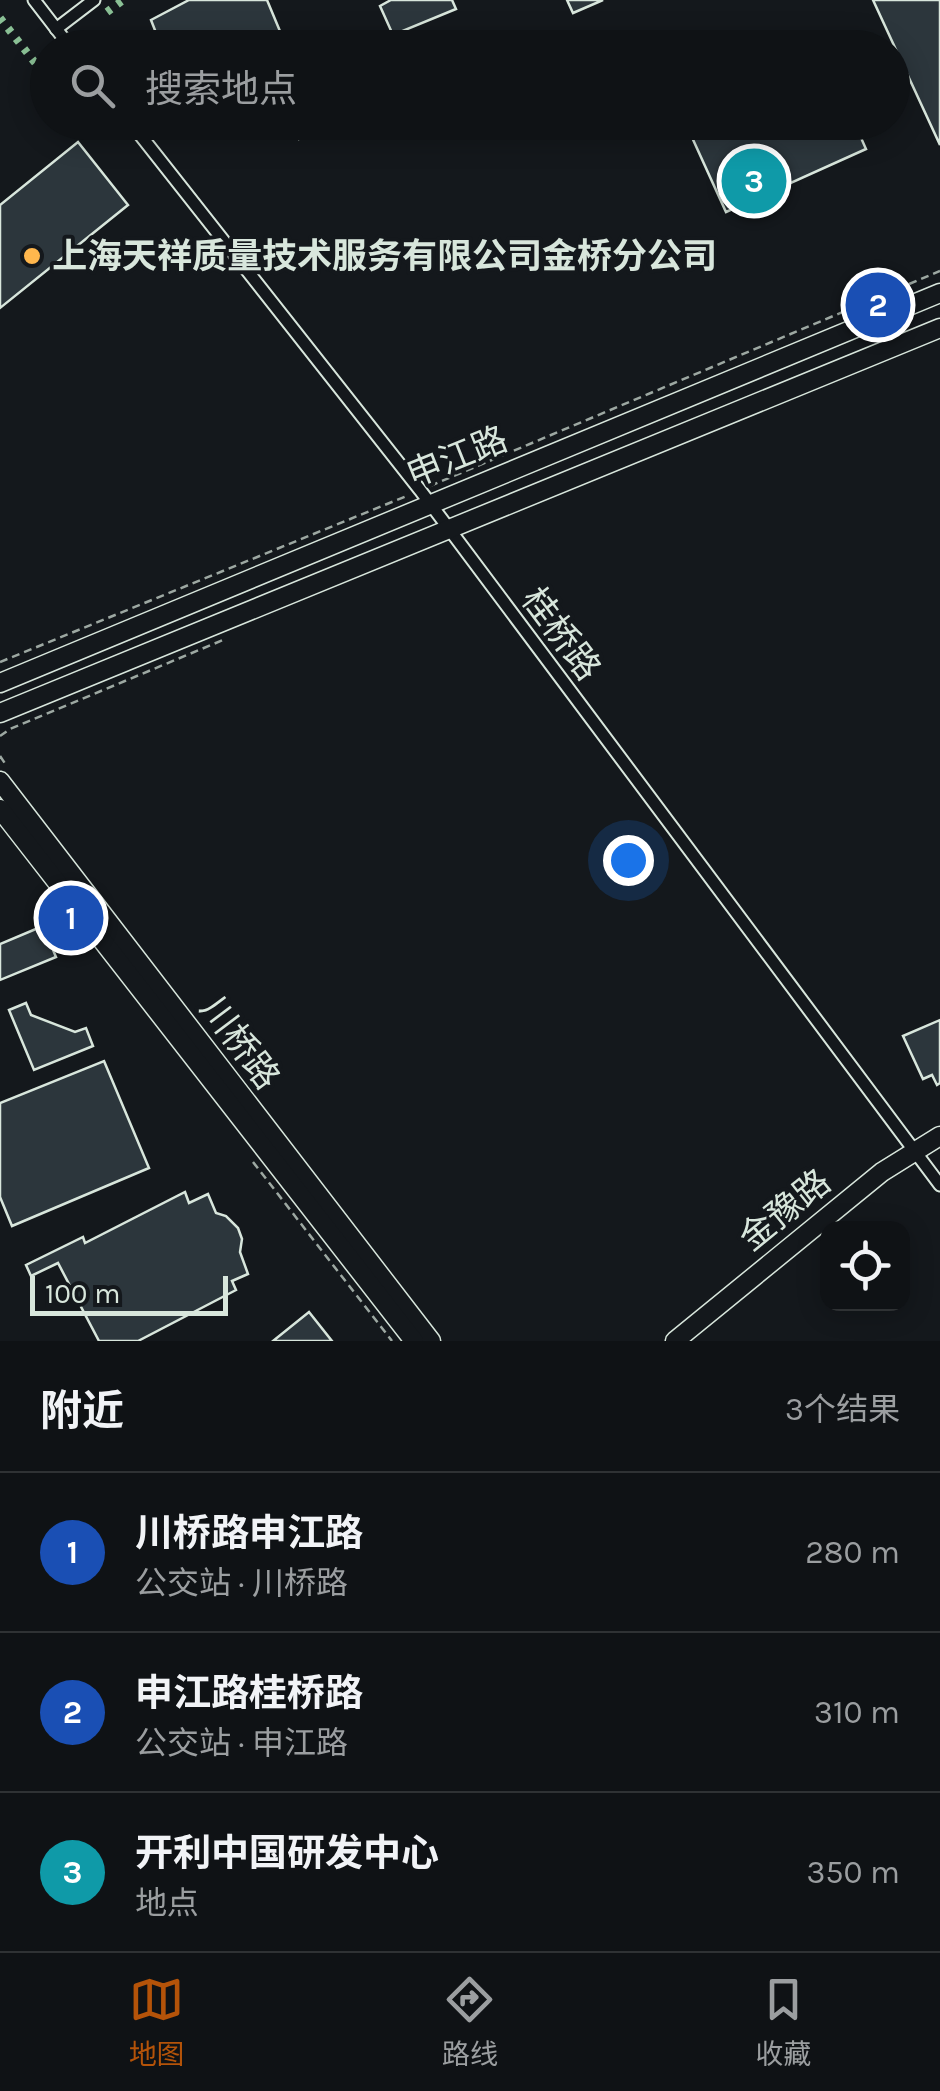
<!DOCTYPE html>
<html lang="zh">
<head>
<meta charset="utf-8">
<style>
  :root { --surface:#0f1215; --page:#181b1e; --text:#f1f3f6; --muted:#9b9ea0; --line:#2f3234; --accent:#b45309 }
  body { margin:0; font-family:Karla,"Noto Sans SC",sans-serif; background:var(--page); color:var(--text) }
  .controls { position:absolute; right:30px; bottom:30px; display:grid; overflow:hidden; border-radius:20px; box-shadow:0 5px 25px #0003 }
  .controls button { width:90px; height:90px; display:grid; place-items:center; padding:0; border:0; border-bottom:2px solid var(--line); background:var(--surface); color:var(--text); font:50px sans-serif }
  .scale { position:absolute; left:30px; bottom:25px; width:198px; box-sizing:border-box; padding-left:10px; border:5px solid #d8e6dc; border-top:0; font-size:28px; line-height:35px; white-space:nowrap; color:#d8e6dc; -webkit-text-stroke:8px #14181c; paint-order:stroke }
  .you { position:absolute; left:628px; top:860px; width:35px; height:35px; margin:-25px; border:8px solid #fff; border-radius:50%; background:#1a73e8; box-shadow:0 0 0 15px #1a73e833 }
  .badge { display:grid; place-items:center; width:65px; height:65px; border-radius:50%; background:var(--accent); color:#fff; font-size:32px; font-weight:700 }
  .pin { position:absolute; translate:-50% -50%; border:5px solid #fff; box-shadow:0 2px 10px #0006 }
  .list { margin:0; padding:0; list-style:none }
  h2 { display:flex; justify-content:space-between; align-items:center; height:130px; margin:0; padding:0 40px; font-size:42px }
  h2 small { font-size:32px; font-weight:400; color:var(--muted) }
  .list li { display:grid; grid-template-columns:65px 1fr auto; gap:30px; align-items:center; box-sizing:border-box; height:160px; padding:0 40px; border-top:2px solid var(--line) }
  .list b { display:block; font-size:38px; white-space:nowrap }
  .list p { margin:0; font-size:32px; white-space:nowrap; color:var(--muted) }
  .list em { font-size:32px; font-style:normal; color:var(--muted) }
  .icon { flex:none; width:55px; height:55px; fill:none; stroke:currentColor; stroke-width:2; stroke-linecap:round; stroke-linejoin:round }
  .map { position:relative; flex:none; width:940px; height:1341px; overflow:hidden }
  .search { position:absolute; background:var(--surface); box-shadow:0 5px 25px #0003; left:30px; right:30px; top:30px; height:110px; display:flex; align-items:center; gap:25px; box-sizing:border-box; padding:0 35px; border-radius:55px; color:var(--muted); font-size:38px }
  .sheet { height:610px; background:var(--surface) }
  nav { display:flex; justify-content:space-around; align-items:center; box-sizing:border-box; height:140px; border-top:2px solid var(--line); background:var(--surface); font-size:28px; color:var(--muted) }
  nav a { display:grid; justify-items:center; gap:5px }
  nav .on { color:var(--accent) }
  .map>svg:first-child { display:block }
  .building { fill:#2c363c; stroke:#d8e6dc; stroke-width:2.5 }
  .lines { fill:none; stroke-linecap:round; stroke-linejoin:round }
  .street-casing { stroke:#d8e6dc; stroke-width:15 }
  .secondary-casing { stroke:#d8e6dc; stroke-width:21 }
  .primary-casing { stroke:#d8e6dc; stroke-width:21 }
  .path { stroke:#9da8a2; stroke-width:2.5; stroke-dasharray:8 5; stroke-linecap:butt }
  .street { stroke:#14181c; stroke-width:11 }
  .secondary { stroke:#14181c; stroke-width:18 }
  .primary { stroke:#14181c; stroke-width:18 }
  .hedge { stroke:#8ac095; stroke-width:8; stroke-dasharray:5 8; stroke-linecap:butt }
  .poi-dot { fill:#ffb74d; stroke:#14181c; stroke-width:4 }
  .labels { text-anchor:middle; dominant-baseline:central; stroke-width:8; stroke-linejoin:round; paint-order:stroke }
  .poi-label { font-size:35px; font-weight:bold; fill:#d8e6dc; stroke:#14181c; text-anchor:start }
  .street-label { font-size:35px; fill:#d8e6dc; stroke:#14181c }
</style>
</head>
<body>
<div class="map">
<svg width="940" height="1341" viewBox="0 0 940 1341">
  <rect width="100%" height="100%" fill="#14181c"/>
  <g class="building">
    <polygon points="189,0 267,0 287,48 162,48 151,20"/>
    <polygon points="391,0 452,0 456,9 393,35 380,6"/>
    <polygon points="567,0 603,0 573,13"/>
    <polygon points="873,0 940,0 940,145"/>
    <polygon points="813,32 820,48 777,48"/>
    <polygon points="293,122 337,122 338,126 299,139"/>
    <polygon points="685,122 854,122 866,149 726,212"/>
    <polygon points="78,142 128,205 0,308 0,205"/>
    <polygon points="43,926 56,957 0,980 0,944"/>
    <polygon points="26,1003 31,1015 75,1032 86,1028 93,1046 34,1070 9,1010"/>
    <polygon points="940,1020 940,1083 937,1085 932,1075 923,1079 903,1036"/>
    <polygon points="104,1061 149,1168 12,1226 0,1197 0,1103"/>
    <polygon points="185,1192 189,1203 208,1194 216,1213 226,1216 238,1228 242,1239 240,1252 248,1274 232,1281 236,1290 138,1341 99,1341 58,1263 31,1276 26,1265 83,1237 85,1243"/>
    <polygon points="309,1312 332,1341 273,1341"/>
  </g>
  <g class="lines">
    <defs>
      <g id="street">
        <polyline points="34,0 71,48"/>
        <polyline points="56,29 94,0"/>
        <polyline points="130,122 420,490 940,1185"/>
      </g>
      <g id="secondary">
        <polyline points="0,781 431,1341"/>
        <polyline points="0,809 414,1341"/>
        <polyline points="675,1341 882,1172 940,1136"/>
      </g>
      <g id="primary">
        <polyline points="0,683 940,293"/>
        <polyline points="0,713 940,328"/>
      </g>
    </defs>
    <use href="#street" class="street-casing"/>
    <use href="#secondary" class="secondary-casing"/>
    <use href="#primary" class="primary-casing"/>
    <g class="path">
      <polyline points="430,486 940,271"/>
      <polyline points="0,662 409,495"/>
      <polyline points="0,736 10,729 223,640"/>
      <polyline points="0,756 6,765"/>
      <polyline points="253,1162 392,1341"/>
    </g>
    <use href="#street" class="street"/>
    <use href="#secondary" class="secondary"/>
    <use href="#primary" class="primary"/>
    <g class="hedge">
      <polyline points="107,12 123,0"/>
      <polyline points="0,18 40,69"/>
    </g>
  </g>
  <circle class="poi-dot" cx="32" cy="256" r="10"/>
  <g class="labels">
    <g class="poi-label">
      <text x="52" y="256">上海天祥质量技术服务有限公司金桥分公司</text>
    </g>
    <g class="street-label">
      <text transform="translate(457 457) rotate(-22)">申江路</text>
      <text transform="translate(561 634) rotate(53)">桂桥路</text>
      <text transform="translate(240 1043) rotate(53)">川桥路</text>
      <text transform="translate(785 1210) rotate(-39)">金豫路</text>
    </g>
  </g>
</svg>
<div class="controls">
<button><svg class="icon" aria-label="locate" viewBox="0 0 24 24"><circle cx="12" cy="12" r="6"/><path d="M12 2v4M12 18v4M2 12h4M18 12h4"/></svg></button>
</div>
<div class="scale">100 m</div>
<div class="you"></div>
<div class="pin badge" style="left:71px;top:918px;background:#1a4fb4">1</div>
<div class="pin badge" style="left:878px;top:305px;background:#1a4fb4">2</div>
<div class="pin badge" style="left:754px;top:181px;background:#0f9aa8">3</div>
<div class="search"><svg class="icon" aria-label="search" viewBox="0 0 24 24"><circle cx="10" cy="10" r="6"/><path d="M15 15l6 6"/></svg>搜索地点</div>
</div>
<section class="sheet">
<h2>附近<small>3个结果</small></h2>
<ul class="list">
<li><span class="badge" style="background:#1a4fb4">1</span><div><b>川桥路申江路</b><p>公交站 · 川桥路</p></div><em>280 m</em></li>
<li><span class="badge" style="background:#1a4fb4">2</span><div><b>申江路桂桥路</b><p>公交站 · 申江路</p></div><em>310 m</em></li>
<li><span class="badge" style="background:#0f9aa8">3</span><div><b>开利中国研发中心</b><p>地点</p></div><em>350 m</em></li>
</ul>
</section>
<nav>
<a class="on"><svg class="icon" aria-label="map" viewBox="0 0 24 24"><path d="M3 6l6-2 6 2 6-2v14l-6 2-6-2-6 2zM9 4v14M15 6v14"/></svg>地图</a>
<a><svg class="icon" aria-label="directions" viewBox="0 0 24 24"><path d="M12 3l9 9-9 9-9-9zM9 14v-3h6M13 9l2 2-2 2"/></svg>路线</a>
<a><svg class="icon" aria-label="saved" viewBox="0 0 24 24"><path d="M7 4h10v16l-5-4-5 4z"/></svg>收藏</a>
</nav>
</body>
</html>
